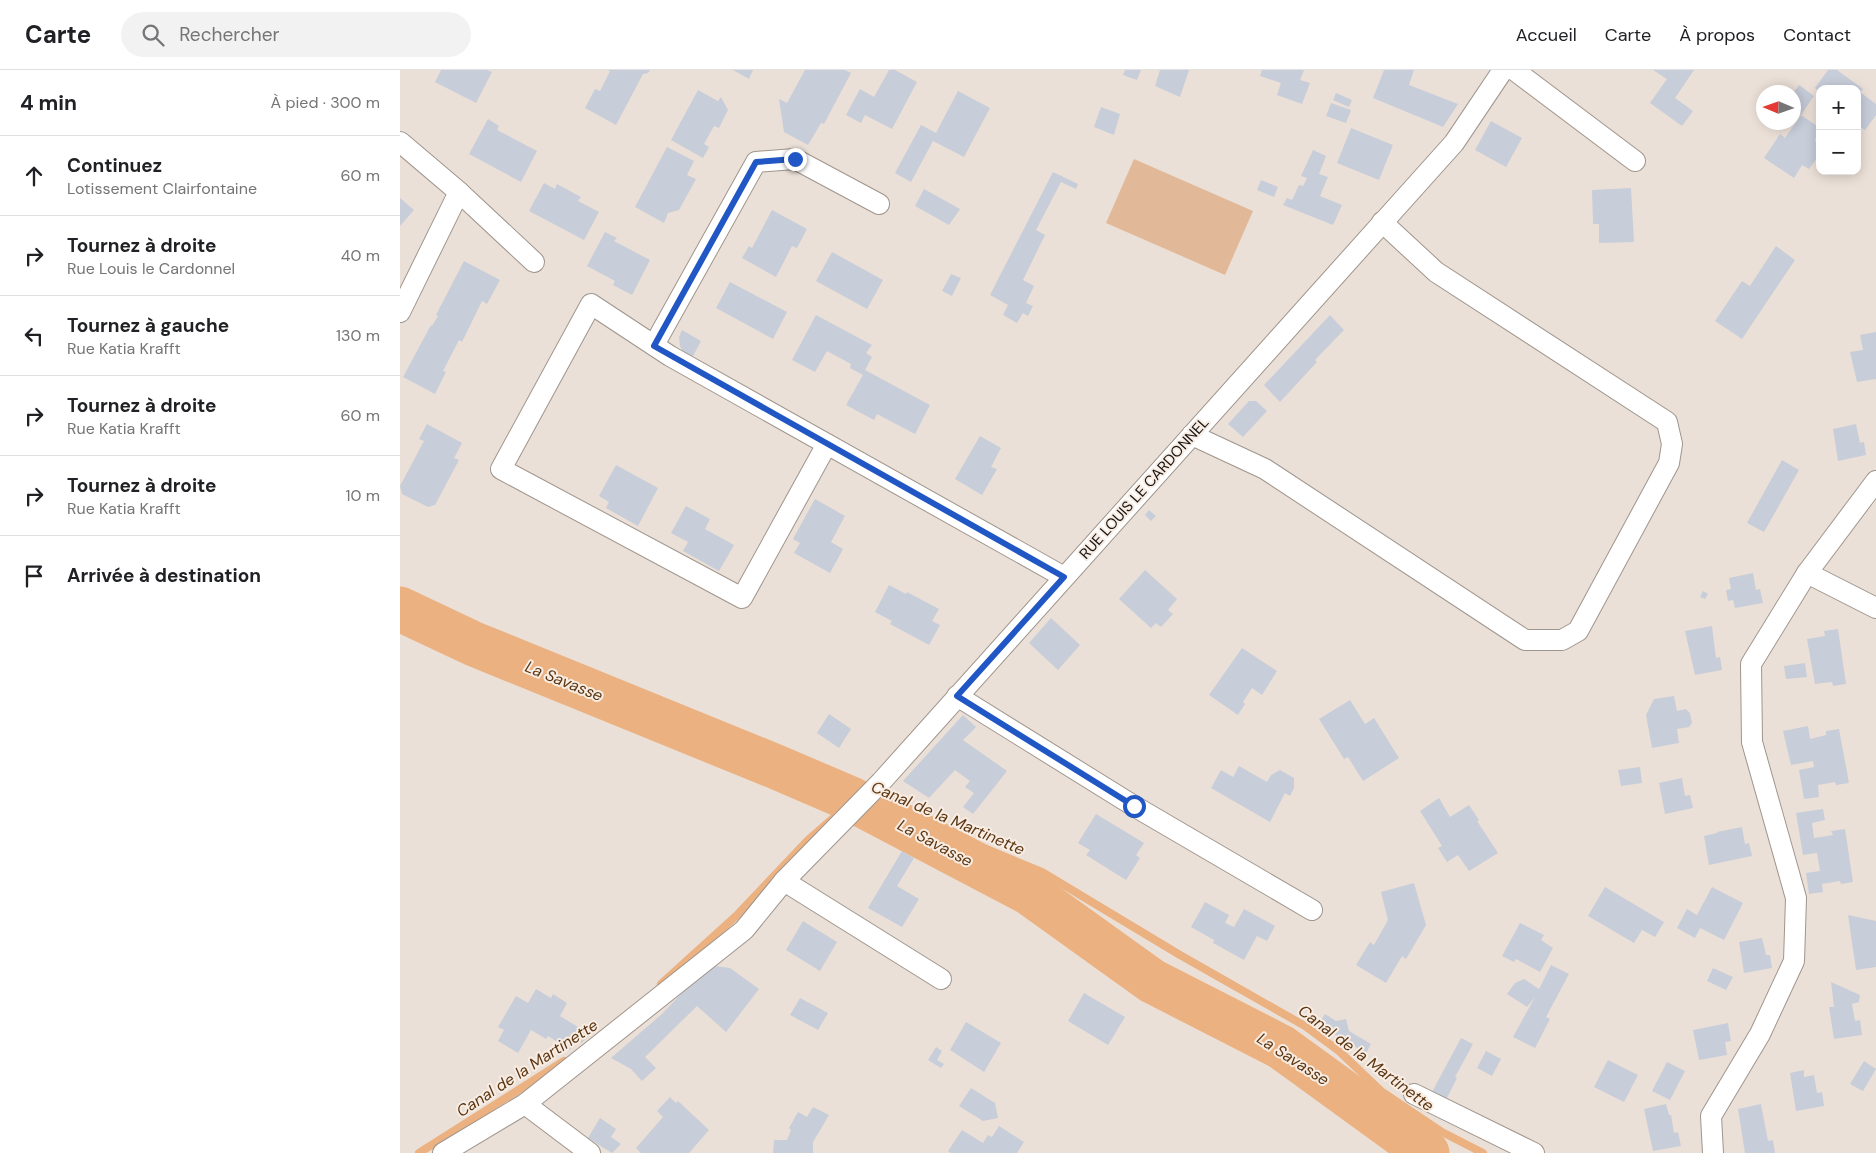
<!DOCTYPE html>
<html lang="fr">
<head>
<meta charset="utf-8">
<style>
  :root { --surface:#fff; --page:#f2f2f2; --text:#202124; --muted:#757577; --line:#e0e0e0 }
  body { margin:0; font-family:"DM Sans",sans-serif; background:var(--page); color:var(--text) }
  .controls { position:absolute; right:15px; top:15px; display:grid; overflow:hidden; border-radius:10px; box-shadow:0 2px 12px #0003 }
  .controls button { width:45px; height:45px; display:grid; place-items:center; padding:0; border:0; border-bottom:1px solid var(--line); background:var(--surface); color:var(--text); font:25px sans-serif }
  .compass { position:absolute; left:1356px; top:15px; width:45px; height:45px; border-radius:50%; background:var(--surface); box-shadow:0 2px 12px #0003; rotate:272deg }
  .stop { position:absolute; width:15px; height:15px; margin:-11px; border:4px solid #2157c4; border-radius:50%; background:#fff }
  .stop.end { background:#2157c4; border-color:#fff; box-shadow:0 1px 5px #0008 }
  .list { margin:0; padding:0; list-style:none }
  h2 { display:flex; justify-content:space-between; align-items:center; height:65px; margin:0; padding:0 20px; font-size:21px }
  h2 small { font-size:16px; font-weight:400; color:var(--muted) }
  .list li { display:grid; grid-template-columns:32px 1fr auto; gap:15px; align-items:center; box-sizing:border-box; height:80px; padding:0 20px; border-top:1px solid var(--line) }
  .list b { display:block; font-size:19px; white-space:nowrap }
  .list p { margin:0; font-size:16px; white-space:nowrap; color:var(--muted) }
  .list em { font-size:16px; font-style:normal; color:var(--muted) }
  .icon { flex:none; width:28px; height:28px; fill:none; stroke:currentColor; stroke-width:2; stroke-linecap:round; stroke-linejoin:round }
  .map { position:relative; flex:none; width:1476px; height:1083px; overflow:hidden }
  header { display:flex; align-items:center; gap:30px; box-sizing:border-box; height:70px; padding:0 25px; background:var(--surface); border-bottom:1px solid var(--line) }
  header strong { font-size:24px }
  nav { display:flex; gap:28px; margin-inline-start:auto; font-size:18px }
  .search { width:350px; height:45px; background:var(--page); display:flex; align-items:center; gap:12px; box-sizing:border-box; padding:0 18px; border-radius:28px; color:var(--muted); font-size:19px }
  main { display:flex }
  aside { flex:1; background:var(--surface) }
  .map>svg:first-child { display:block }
  .green { fill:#e1b999 }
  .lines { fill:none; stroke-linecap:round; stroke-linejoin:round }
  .stream { stroke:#ebb180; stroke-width:8 }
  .river { stroke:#ebb180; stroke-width:45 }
  .building { fill:#c7cdd9 }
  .minor-casing { stroke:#9f958c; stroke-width:22 }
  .minor { stroke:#fff; stroke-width:20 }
  .route { stroke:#2157c4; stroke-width:6 }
  .labels { text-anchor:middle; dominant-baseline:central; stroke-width:4; stroke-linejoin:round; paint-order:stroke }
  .street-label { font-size:15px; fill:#161310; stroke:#f8ede4 }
  .water-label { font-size:16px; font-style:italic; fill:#5c3610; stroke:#f8ede4 }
</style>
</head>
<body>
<header>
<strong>Carte</strong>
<div class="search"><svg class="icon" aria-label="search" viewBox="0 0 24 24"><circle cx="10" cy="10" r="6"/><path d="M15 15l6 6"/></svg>Rechercher</div>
<nav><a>Accueil</a><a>Carte</a><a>À propos</a><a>Contact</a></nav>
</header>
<main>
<aside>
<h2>4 min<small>À pied · 300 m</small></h2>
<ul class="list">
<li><svg class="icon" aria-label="ahead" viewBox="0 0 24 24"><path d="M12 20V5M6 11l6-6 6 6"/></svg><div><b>Continuez</b><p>Lotissement Clairfontaine</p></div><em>60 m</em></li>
<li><svg class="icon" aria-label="right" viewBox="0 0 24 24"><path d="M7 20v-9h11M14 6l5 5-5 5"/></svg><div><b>Tournez à droite</b><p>Rue Louis le Cardonnel</p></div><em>40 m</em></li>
<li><svg class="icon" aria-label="left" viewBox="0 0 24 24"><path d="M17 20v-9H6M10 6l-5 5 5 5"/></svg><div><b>Tournez à gauche</b><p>Rue Katia Krafft</p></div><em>130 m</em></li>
<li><svg class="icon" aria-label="right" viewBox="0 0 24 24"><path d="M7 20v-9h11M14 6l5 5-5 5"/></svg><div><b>Tournez à droite</b><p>Rue Katia Krafft</p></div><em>60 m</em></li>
<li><svg class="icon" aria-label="right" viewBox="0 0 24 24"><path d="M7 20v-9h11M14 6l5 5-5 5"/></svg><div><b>Tournez à droite</b><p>Rue Katia Krafft</p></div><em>10 m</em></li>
<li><svg class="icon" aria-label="arrive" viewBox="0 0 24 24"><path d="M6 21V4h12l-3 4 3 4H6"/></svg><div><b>Arrivée à destination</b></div></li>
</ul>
</aside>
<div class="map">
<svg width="1476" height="1083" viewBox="0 0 1476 1083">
  <rect width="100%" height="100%" fill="#ebe0d7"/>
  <polygon class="green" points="734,89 853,141 825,205 706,153"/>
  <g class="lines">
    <g class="stream">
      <polyline points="466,729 642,802 780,885 905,956 939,981 981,1021 1042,1062 1083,1083"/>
      <polyline points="261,914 336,846 408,770 432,749"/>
      <polyline points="19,1083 164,991"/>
    </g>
    <polyline class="river" points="0,539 74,574 374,696 451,729 628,822 752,911 881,977 1027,1083"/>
  </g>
  <g class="building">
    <polygon points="41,0 87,0 92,2 76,33 35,12"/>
    <polygon points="207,0 250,0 248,3 243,4 216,55 185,38 195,19 200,21 210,1"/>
    <polygon points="333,0 353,0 349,9"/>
    <polygon points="405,0 445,0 451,3 424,54 421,53 408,75 384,62 379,29 387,33"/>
    <polygon points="489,0 495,0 517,12 492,59 465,45 461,53 446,45 460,19 474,27"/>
    <polygon points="725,0 741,0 737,10 723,5"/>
    <polygon points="760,0 789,0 780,27 755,16"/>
    <polygon points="862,0 904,0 900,10 910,13 902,34 877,25 881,13 860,6"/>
    <polygon points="984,0 1014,0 1009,15 1058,34 1043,57 973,28"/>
    <polygon points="1253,0 1294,0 1275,28 1293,41 1282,56 1250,33 1267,9"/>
    <polygon points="1428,0 1437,0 1463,19 1460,22 1476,34 1476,45 1465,60 1457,55 1457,19 1420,19 1420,22 1415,18"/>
    <polygon points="1399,15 1414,26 1401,45 1394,40 1394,22"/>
    <polygon points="298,20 318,31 321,27 328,40 319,58 314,56 304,74 309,77 303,88 271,70"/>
    <polygon points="558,21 590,38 564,87 533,71 511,112 495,103 521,55 536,63"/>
    <polygon points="936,23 952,30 949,37 933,30"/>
    <polygon points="931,33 951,40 946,53 926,46"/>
    <polygon points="701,37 720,44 714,65 694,57"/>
    <polygon points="1401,45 1420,58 1420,63 1415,69 1419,85 1409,99 1402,95 1394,108 1364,88 1380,64 1385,68"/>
    <polygon points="88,49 99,56 97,60 137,81 121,112 69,84"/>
    <polygon points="1091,51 1122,68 1106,97 1075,80"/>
    <polygon points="951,58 993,75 979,110 937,93"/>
    <polygon points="267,77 294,91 287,105 296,109 279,140 268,143 264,153 235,137"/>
    <polygon points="913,80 926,86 919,104 928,107 920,126 942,135 933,155 883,135 887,128 892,130 899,115 903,116 907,108 901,106"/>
    <polygon points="653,102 678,114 676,119 661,112 636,160 645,165 623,210 634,216 626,233 633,236 628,246 623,243 617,253 603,245 608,235 590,225"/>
    <polygon points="861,110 878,117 874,127 857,120"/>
    <polygon points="144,113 155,119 157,114 181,127 178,131 199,142 184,170 129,141"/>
    <polygon points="1231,118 1234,172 1199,173 1199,154 1193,154 1192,120"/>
    <polygon points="524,119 560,139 549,155 515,136"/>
    <polygon points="0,128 14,140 0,156"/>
    <polygon points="372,140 407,159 397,178 392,176 376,207 342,188 349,176 352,178"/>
    <polygon points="205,162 217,168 214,171 250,190 232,225 213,215 215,211 187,196"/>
    <polygon points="1376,176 1395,190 1342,269 1315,251 1342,211 1350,216"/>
    <polygon points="432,182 483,210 467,239 416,211"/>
    <polygon points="64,191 100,210 87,234 82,231 62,272 59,270 43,301 46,302 35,324 3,307 31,255 32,256 38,246 36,245"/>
    <polygon points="551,204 561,208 552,226 542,221"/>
    <polygon points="330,212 387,242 373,269 316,238"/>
    <polygon points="416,245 472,275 466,283 472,287 465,300 530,335 515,364 477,344 474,350 446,335 463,305 450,298 451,294 427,281 415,302 392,290"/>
    <polygon points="930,245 944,260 915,290 917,292 880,332 864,315"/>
    <polygon points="282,260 301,271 291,290 284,284 280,276 279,267"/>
    <polygon points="1476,262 1476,309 1457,312 1450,282 1463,280 1460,265"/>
    <polygon points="849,331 856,331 867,341 843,367 828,354"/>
    <polygon points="27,354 62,373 54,388 59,390 35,435 28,437 2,424 0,416 24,371 19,369"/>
    <polygon points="1456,354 1460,373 1464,372 1466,385 1438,391 1433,359"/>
    <polygon points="580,366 601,378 591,397 597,399 582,425 555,409"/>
    <polygon points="1382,390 1399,400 1364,462 1347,453"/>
    <polygon points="216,395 258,418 238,456 206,438 209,432 199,426"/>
    <polygon points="415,429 445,446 431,472 443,479 430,503 394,483 400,473 393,469"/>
    <polygon points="286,436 310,449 305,459 334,475 319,501 283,481 288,472 271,463"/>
    <polygon points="749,440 756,446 751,451 745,445"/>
    <polygon points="745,500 777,529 768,540 773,544 761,557 756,553 751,558 719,529"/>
    <polygon points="1353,503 1356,520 1360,519 1363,533 1335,538 1333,530 1328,531 1326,520 1331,519 1329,508"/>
    <polygon points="489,515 506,524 507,522 539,539 532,551 540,555 529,575 490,554 492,551 475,542"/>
    <polygon points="1303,521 1308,524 1305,529 1300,527"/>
    <polygon points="651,548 680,575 658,600 629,573"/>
    <polygon points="1312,556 1316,588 1320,587 1322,600 1295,605 1285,561"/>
    <polygon points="1438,559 1446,614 1433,616 1432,612 1415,614 1407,569 1425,566 1424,561"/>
    <polygon points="842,578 877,601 862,625 852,618 843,632 845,634 838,645 809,625"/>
    <polygon points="1405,593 1407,607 1386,609 1384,596"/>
    <polygon points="1274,626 1277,641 1286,639 1290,643 1292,653 1289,657 1277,659 1279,673 1252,678 1246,645 1254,629"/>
    <polygon points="950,630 965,654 974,648 999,688 963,711 948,687 944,689 919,649"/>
    <polygon points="429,644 451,659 439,678 417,663"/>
    <polygon points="563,645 576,657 563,670 607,701 573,744 563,737 574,723 565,717 570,711 555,700 529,728 503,711"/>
    <polygon points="1408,656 1410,669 1426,665 1426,661 1439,659 1449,713 1436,715 1435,712 1418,715 1419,727 1404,729 1399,700 1414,697 1413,691 1391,695 1383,661"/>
    <polygon points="839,696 867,712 871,705 880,700 894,708 894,718 890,726 885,723 870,752 811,718 821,700 833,707"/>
    <polygon points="1240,697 1242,713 1221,716 1218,700"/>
    <polygon points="1282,708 1285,726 1290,725 1293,738 1265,744 1259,713"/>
    <polygon points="1039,728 1050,747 1069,735 1079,750 1077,751 1098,783 1069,801 1058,785 1047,792 1038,778 1042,776 1020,741"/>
    <polygon points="1423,739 1425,750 1412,753 1414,768 1433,765 1431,761 1445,759 1453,812 1441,814 1440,811 1422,814 1423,822 1409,824 1406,803 1420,801 1417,783 1403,785 1396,743"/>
    <polygon points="696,744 744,773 736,785 740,788 726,810 686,785 690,780 678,773"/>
    <polygon points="1342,757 1345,774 1349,773 1352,786 1309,795 1304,766 1317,763 1317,762"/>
    <polygon points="502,781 514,788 497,816 519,829 502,857 468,838"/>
    <polygon points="1014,813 1026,855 1006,889 1002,886 986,913 956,895 970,872 974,875 988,850 981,822"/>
    <polygon points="1205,817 1264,852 1255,867 1242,860 1234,873 1188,846"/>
    <polygon points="1312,817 1343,833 1324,870 1300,858 1295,868 1277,858 1287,839 1297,845"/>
    <polygon points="805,832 829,845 825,853 834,857 844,839 875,856 867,871 857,866 844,890 813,873 814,870 791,857"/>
    <polygon points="1448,845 1476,851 1476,897 1456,900"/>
    <polygon points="403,851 437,872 420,901 386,880"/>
    <polygon points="1120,853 1144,865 1141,870 1153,878 1140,902 1116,889 1114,892 1102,886"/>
    <polygon points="1362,868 1366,885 1370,885 1372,898 1344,903 1339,872"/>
    <polygon points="1151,895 1169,904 1146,947 1150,949 1135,978 1113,967 1135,927 1127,937 1107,924 1115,913 1124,909 1139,919"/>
    <polygon points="315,896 330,898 359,919 326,962 297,936 245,987 256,998 242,1011 231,999 211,988 262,944 281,924"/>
    <polygon points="1313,898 1333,907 1326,920 1307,911"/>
    <polygon points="1431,912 1460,925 1459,932 1452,934 1455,951 1460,950 1462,965 1434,969 1429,937 1434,937"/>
    <polygon points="136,919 151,928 153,924 167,933 160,946 183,960 187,954 198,959 181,973 177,969 170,980 148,966 146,969 131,960 118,983 98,971 104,960 98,957 116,926 128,933"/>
    <polygon points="684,923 725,947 708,975 668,951"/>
    <polygon points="400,928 428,943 418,960 390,945"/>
    <polygon points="925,944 936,951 946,949 949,961 971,974 966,983 918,955"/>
    <polygon points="566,952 601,973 584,1002 550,980"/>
    <polygon points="1328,953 1331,971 1325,972 1327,985 1299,990 1293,960"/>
    <polygon points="1061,968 1073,974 1055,1007 1057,1008 1046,1030 1032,1022"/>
    <polygon points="536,977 542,981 537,990 544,994 541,998 528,990"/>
    <polygon points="1086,981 1101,989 1092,1006 1077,998"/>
    <polygon points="1208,990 1238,1005 1224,1032 1194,1017"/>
    <polygon points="1464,991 1476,999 1463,1021 1450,1014"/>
    <polygon points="1267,992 1285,1001 1270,1030 1252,1021"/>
    <polygon points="1404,1000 1404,1007 1414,1005 1417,1023 1422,1022 1424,1036 1396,1041 1390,1003"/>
    <polygon points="571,1018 595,1033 598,1048 583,1051 559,1036"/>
    <polygon points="270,1027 276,1033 278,1031 309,1060 289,1083 241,1083 236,1078 263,1047 257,1041"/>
    <polygon points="1266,1034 1269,1045 1271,1045 1274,1063 1278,1062 1281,1076 1253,1081 1244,1039"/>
    <polygon points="1361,1034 1368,1071 1373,1070 1375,1083 1345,1083 1338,1039"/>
    <polygon points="413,1037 429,1045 413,1072 413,1083 373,1083 374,1070 387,1070 391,1060 389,1058 398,1042 407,1047"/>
    <polygon points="200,1048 216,1059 211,1067 221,1074 212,1083 188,1068"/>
    <polygon points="599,1056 624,1072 617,1083 551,1083 548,1081 562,1060 583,1073 588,1065 592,1067"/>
  </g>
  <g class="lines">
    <defs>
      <g id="minor">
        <polyline points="1114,0 1235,91"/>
        <polyline points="0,72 59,122 0,242"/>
        <polyline points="59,122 134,192"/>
        <polyline points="254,275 356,92 395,89 479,134"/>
        <polyline points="792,365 865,399 1125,570 1162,570 1178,561 1269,393 1272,374 1267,352 1036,202 982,152"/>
        <polyline points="427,374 342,528 101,399 191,234 270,286 664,507"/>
        <polyline points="1407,503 1476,538"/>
        <polyline points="557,626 734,736 912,840"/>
        <polyline points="384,811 541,909"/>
        <polyline points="1014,1024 1134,1083"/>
        <polyline points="125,1034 190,1083"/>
        <polyline points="43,1083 125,1034 344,860 384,811 481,712 1054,73 1103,0"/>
        <polyline points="1313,1083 1311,1046 1360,964 1394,891 1396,828 1352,672 1351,594 1407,503 1476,411"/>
      </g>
    </defs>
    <use href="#minor" class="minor-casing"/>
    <use href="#minor" class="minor"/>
  </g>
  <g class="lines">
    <polyline class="route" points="395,89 356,92 254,276 664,507 557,626 734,736"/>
  </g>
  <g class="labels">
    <g class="street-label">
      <text transform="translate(744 418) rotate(-48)">RUE LOUIS LE CARDONNEL</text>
    </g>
    <g class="water-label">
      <text transform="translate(164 611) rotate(22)">La Savasse</text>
      <text transform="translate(548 748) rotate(23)">Canal de la Martinette</text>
      <text transform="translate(535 773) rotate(28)">La Savasse</text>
      <text transform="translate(966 988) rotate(37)">Canal de la Martinette</text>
      <text transform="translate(893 989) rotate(33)">La Savasse</text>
      <text transform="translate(127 998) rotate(-33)">Canal de la Martinette</text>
    </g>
  </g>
</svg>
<div class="controls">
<button>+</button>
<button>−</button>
</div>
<svg class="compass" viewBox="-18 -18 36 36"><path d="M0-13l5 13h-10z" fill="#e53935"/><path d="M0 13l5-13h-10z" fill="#757577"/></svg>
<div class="stop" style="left:734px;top:736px"></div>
<div class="stop end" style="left:395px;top:89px"></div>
</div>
</main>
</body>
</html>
